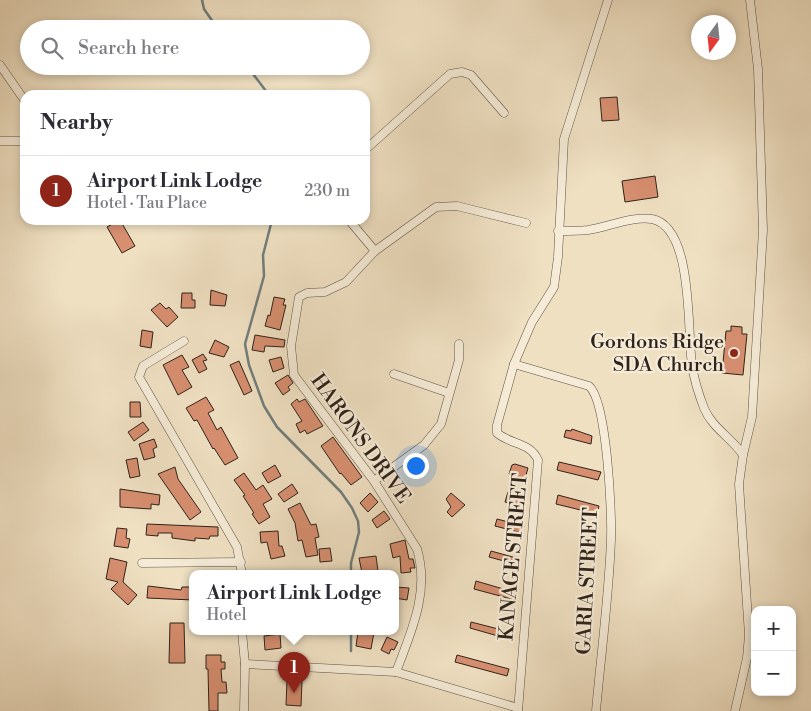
<!DOCTYPE html>
<html lang="en">
<head>
<meta charset="utf-8">
<style>
  :root { --surface:#fff; --page:#f7f7f7; --text:#2b2b33; --muted:#7c7c81; --line:#e1e1e2; --accent:#8f2418 }
  body { margin:0; font-family:"Libre Bodoni",serif; background:var(--page); color:var(--text) }
  .controls { position:absolute; right:15px; bottom:15px; display:grid; overflow:hidden; border-radius:10px; box-shadow:0 2px 8px #0003 }
  .controls button { width:45px; height:45px; display:grid; place-items:center; padding:0; border:0; border-bottom:1px solid var(--line); background:var(--surface); color:var(--text); font:25px sans-serif }
  .compass { position:absolute; left:691px; top:15px; width:45px; height:45px; border-radius:50%; background:var(--surface); box-shadow:0 2px 8px #0003; rotate:195deg }
  .you { position:absolute; left:415px; top:465px; width:18px; height:18px; margin:-12px; border:4px solid #fff; border-radius:50%; background:#1a73e8; box-shadow:0 0 0 8px #1a73e833 }
  .badge { display:grid; place-items:center; width:32px; height:32px; border-radius:50%; background:var(--accent); color:#fff; font-size:16px; font-weight:700 }
  .pin { position:absolute; translate:-50% -41px; filter:drop-shadow(0 1px 2px #0008) }
  .pin::after { content:''; position:absolute; top:26px; width:18px; height:15px; background:inherit; clip-path:polygon(0 0,100% 0,50% 100%) }
  .popup { position:absolute; left:189px; top:570px; width:210px; height:65px; box-sizing:border-box; display:grid; place-content:center; border-radius:10px; background:var(--surface); filter:drop-shadow(0 1px 4px #0005); font-size:16px; white-space:nowrap; color:var(--muted) }
  .popup b { font-size:19px; color:var(--text) }
  .popup::after { content:''; position:absolute; left:50%; top:100%; margin-left:-10px; border:10px solid transparent; border-top-color:var(--surface) }
  .list { margin:0; padding:0; list-style:none }
  h2 { display:flex; justify-content:space-between; align-items:center; height:65px; margin:0; padding:0 20px; font-size:21px }
  h2 small { font-size:16px; font-weight:400; color:var(--muted) }
  .list li { display:grid; grid-template-columns:32px 1fr auto; gap:15px; align-items:center; box-sizing:border-box; height:70px; padding:0 20px; border-top:1px solid var(--line) }
  .list b { display:block; font-size:19px; white-space:nowrap }
  .list p { margin:0; font-size:16px; white-space:nowrap; color:var(--muted) }
  .list em { font-size:16px; font-style:normal; color:var(--muted) }
  .icon { flex:none; width:28px; height:28px; fill:none; stroke:currentColor; stroke-width:2; stroke-linecap:round; stroke-linejoin:round }
  .map { position:relative; flex:none; width:811px; height:711px; overflow:hidden }
  .search { position:absolute; background:var(--surface); box-shadow:0 2px 8px #0003; left:20px; top:20px; width:350px; height:55px; display:flex; align-items:center; gap:12px; box-sizing:border-box; padding:0 18px; border-radius:28px; color:var(--muted); font-size:19px }
  .panel { position:absolute; background:var(--surface); box-shadow:0 2px 8px #0003; left:20px; top:90px; width:350px; height:135px; border-radius:15px }
  .map>svg:first-child { display:block }
  .lines { fill:none; stroke-linecap:round; stroke-linejoin:round }
  .stream { stroke:#717e7c; stroke-width:2.5 }
  .building { fill:#d78f70; stroke:#2e221b }
  .minor-casing { stroke:#5e5245; stroke-width:9 }
  .minor { stroke:#f5ebd7; stroke-width:8 }
  .poi-dot { fill:#8f2418; stroke:#f5ebd7; stroke-width:2 }
  .labels { text-anchor:middle; dominant-baseline:central; stroke-width:4.5; stroke-linejoin:round; paint-order:stroke }
  .poi-label { font-size:20px; fill:#2e221b; stroke:#f5ebd7; text-anchor:end }
  .street-label { font-size:20px; fill:#2e221b; stroke:#f5ebd7 }
</style>
</head>
<body>
<div class="map">
<svg width="811" height="711" viewBox="0 0 811 711">
  <rect width="100%" height="100%" fill="#efe0c2"/>
  <filter id="stains"><feTurbulence type="fractalNoise" baseFrequency=".004" numOctaves="4"/><feColorMatrix values="0 0 0 0 .2 0 0 0 0 .09 0 0 0 0 .02 0 0 0 .5 -.17"/></filter>
  <radialGradient id="worn" r=".72"><stop offset=".6" stop-color="#630" stop-opacity="0"/><stop offset="1" stop-color="#630" stop-opacity=".3"/></radialGradient>
  <g class="lines">
    <g class="stream">
      <polyline points="202,0 204,9 218,29"/>
      <polyline points="247,66 269,95"/>
      <polyline points="272,220 263,255 264,276 245,344 249,365 264,406 277,427 341,492 352,508 358,521 359,532 351,563 351,574"/>
      <polyline points="351,632 351,651"/>
    </g>
  </g>
  <g class="building">
    <polygon points="617,97 619,120 602,121 600,98"/>
    <polygon points="655,176 658,197 625,202 622,181"/>
    <polygon points="120,220 135,246 122,253 107,227"/>
    <polygon points="211,290 227,295 225,306 210,305"/>
    <polygon points="182,293 192,293 192,300 195,300 195,308 181,308"/>
    <polygon points="274,297 285,299 283,305 286,305 280,330 265,326 268,315 270,316"/>
    <polygon points="160,303 166,309 169,307 178,317 167,327 151,310"/>
    <polygon points="731,326 742,327 742,334 747,334 743,375 722,373 726,331 731,331"/>
    <polygon points="142,330 153,332 151,348 140,346"/>
    <polygon points="255,335 285,340 284,347 265,346 264,352 252,350"/>
    <polygon points="215,340 229,347 224,357 209,353"/>
    <polygon points="203,354 207,360 203,361 207,369 199,373 192,360"/>
    <polygon points="182,355 189,367 182,370 192,387 178,395 163,365"/>
    <polygon points="281,357 284,368 273,372 269,360"/>
    <polygon points="239,361 252,391 244,395 230,365"/>
    <polygon points="288,375 293,383 288,387 290,390 283,395 275,383"/>
    <polygon points="206,397 214,410 208,413 217,430 221,427 238,458 225,465 214,448 213,449 197,420 194,421 186,408"/>
    <polygon points="297,399 299,402 305,399 323,426 307,434 305,430 300,433 296,424 302,421 291,404"/>
    <polygon points="130,402 140,402 141,417 130,417"/>
    <polygon points="143,422 149,430 134,441 128,432"/>
    <polygon points="572,429 592,436 591,444 564,437 566,430 571,431"/>
    <polygon points="333,437 362,477 351,485 341,473 340,474 321,446"/>
    <polygon points="154,439 157,447 153,449 155,457 144,460 139,444"/>
    <polygon points="137,458 140,476 130,478 126,460"/>
    <polygon points="559,462 601,472 598,480 557,470"/>
    <polygon points="515,464 528,468 525,479 509,474 512,465"/>
    <polygon points="275,465 281,476 268,483 262,473"/>
    <polygon points="175,467 178,479 201,512 190,520 158,474"/>
    <polygon points="244,473 256,490 263,485 272,499 263,504 270,517 259,524 252,514 254,513 243,496 245,495 234,480"/>
    <polygon points="292,484 298,493 284,502 278,494"/>
    <polygon points="120,489 160,495 159,505 151,504 151,509 120,507"/>
    <polygon points="508,492 524,496 521,507 505,502"/>
    <polygon points="370,493 378,502 368,512 360,503"/>
    <polygon points="451,493 465,505 452,517 447,512 451,507 446,499"/>
    <polygon points="558,495 599,506 597,514 556,504"/>
    <polygon points="300,503 311,525 316,524 319,537 315,538 318,555 306,557 302,540 298,541 295,523 288,509"/>
    <polygon points="384,511 390,519 377,528 372,520"/>
    <polygon points="497,519 524,526 522,533 495,526"/>
    <polygon points="147,524 218,527 218,536 210,536 209,539 195,538 195,541 172,538 172,533 158,533 158,536 146,535"/>
    <polygon points="117,528 127,529 126,538 130,539 128,548 114,546"/>
    <polygon points="278,531 279,546 282,546 285,556 271,559 267,542 261,543 260,532"/>
    <polygon points="405,540 409,559 413,559 415,568 410,568 411,572 401,573 400,556 393,558 390,544"/>
    <polygon points="330,548 332,561 320,562 319,549"/>
    <polygon points="491,551 520,559 519,565 489,557"/>
    <polygon points="376,556 378,571 362,573 359,558"/>
    <polygon points="110,558 127,562 123,582 137,595 128,605 111,589 118,582 106,579"/>
    <polygon points="476,581 517,593 515,600 474,589"/>
    <polygon points="148,586 181,590 182,587 193,587 193,600 147,598"/>
    <polygon points="395,587 409,588 407,600 395,598"/>
    <polygon points="471,622 514,633 512,640 470,628"/>
    <polygon points="170,623 184,623 185,663 169,663"/>
    <polygon points="358,632 374,632 371,649 356,646"/>
    <polygon points="280,634 281,648 265,650 264,636"/>
    <polygon points="387,637 398,642 394,650 391,649 389,654 381,650"/>
    <polygon points="206,655 221,655 221,662 225,662 225,669 221,669 222,682 226,682 227,693 218,693 218,711 209,711 208,669 206,669"/>
    <polygon points="457,655 509,669 507,676 455,662"/>
    <polygon points="287,680 302,681 301,706 286,705"/>
  </g>
  <g class="lines">
    <defs>
      <g id="minor">
        <polyline points="0,65 25,101"/>
        <polyline points="0,141 25,141"/>
        <polyline points="365,150 450,74 462,72 471,75 504,113"/>
        <polyline points="349,220 375,251"/>
        <path d="M558 231C568 231 578 231 588 230 608 227 632 216 652 219 694 227 687 332 692 365 694 379 699 395 704 408 712 428 732 438 743 455"/>
        <polyline points="184,341 143,366 139,377 237,547 242,574"/>
        <path d="M514 364 589 386C607 401 612 513 611 539 609 596 601 654 596 711"/>
        <polyline points="394,374 449,393"/>
        <polyline points="374,481 424,445 441,424 459,360 459,344"/>
        <polyline points="142,563 241,562"/>
        <polyline points="242,632 245,664 244,711"/>
        <polyline points="245,664 396,672 518,708"/>
        <path d="M396 672C411 632 430 592 417 549L374 481 294 375 291 346 299 297 307 293 325 292 346 282 375 251 436 207 457 206 526 223"/>
        <path d="M518 711 538 460C530 442 511 445 497 433V425L514 364 532 322 554 287 558 257 564 139 608 0"/>
        <polyline points="735,711 747,658 749,635 739,484 743,455 752,417 763,230 758,69 750,0"/>
      </g>
    </defs>
    <use href="#minor" class="minor-casing"/>
    <use href="#minor" class="minor"/>
  </g>
  <circle class="poi-dot" cx="734" cy="353" r="5"/>
  <g class="labels">
    <g class="poi-label">
      <text x="724" y="342">Gordons Ridge<tspan x="724" dy="23">SDA Church</tspan></text>
    </g>
    <g class="street-label">
      <text transform="translate(360 439) rotate(54)">HARONS DRIVE</text>
      <text transform="translate(514 557) rotate(-85)">KANAGE STREET</text>
      <text transform="translate(588 581) rotate(-87)">GARIA STREET</text>
    </g>
  </g>
  <rect width="100%" height="100%" filter="url(#stains)"/>
  <rect width="100%" height="100%" fill="url(#worn)"/>
</svg>
<div class="controls">
<button>+</button>
<button>−</button>
</div>
<svg class="compass" viewBox="-18 -18 36 36"><path d="M0-13l5 13h-10z" fill="#e53935"/><path d="M0 13l5-13h-10z" fill="#7c7c81"/></svg>
<div class="you"></div>
<div class="pin badge" style="left:294px;top:693px">1</div>
<div class="popup"><b>Airport Link Lodge</b>Hotel</div>
<div class="search"><svg class="icon" aria-label="search" viewBox="0 0 24 24"><circle cx="10" cy="10" r="6"/><path d="M15 15l6 6"/></svg>Search here</div>
<section class="panel">
<h2>Nearby<small></small></h2>
<ul class="list">
<li><span class="badge">1</span><div><b>Airport Link Lodge</b><p>Hotel · Tau Place</p></div><em>230 m</em></li>
</ul>
</section>
</div>
</body>
</html>
